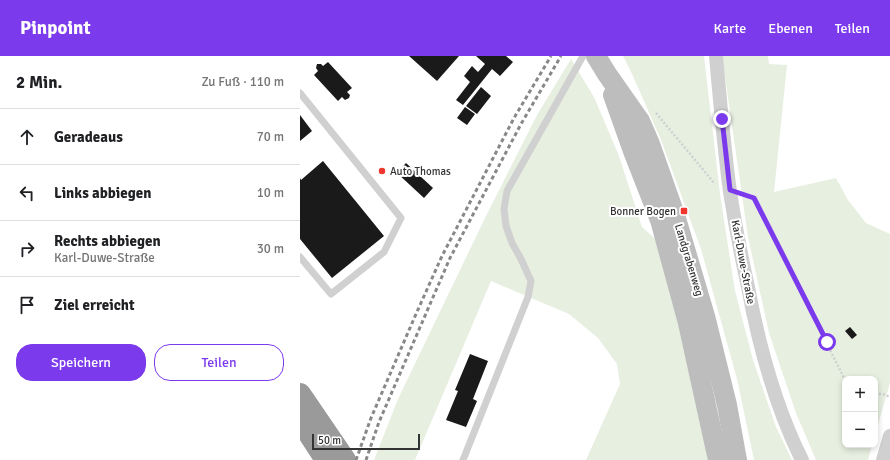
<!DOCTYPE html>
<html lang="de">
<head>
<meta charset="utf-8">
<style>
  :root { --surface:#fff; --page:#f2f2f2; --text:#202124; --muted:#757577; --line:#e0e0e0; --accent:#7c3aed }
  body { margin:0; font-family:Signika,sans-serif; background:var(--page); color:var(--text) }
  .controls { position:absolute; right:12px; bottom:12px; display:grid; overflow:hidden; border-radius:8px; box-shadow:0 2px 6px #0003 }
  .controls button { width:36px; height:36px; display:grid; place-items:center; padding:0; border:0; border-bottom:1px solid var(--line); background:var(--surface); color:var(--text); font:20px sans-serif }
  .scale { position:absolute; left:12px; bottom:10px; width:108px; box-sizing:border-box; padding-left:4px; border:2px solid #333; border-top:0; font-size:11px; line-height:14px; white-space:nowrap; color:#333; -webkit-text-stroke:3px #fff; paint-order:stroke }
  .stop { position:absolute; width:12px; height:12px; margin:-9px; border:3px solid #7c3aed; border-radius:50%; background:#fff }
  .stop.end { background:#7c3aed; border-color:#fff; box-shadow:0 1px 4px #0008 }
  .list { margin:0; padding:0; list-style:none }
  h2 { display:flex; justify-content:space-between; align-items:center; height:52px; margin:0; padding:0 16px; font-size:17px }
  h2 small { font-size:13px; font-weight:400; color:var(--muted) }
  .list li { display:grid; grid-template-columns:26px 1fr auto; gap:12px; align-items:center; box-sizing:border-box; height:56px; padding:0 16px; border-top:1px solid var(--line) }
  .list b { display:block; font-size:15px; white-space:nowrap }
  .list p { margin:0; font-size:13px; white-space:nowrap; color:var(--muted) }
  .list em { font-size:13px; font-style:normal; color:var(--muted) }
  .actions { display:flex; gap:8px; padding:12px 16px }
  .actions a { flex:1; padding:9px 0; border:1px solid var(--accent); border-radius:16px; text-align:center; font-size:14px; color:var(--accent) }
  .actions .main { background:var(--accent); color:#fff }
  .icon { flex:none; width:22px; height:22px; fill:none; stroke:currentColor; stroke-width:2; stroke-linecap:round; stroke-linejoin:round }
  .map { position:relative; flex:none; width:590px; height:404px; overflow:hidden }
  header { display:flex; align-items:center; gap:24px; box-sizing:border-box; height:56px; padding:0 20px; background:var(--accent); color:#fff }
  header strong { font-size:19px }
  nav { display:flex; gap:22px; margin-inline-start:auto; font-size:14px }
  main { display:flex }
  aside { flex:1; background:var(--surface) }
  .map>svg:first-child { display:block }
  .green { fill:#e7efe1 }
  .building { fill:#1a1a1a }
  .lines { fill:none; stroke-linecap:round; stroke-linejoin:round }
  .path { stroke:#d0d0d0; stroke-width:2.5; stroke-dasharray:2 2; stroke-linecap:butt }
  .lane { stroke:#d0d0d0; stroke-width:7 }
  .street { stroke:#d0d0d0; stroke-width:14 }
  .secondary { stroke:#bdbdbd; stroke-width:20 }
  .highway { stroke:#9a9a9a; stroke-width:22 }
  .rail { stroke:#888; stroke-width:3; stroke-dasharray:4 3; stroke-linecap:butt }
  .route { stroke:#7c3aed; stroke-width:5 }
  .poi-dot { fill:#ef372f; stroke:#fff; stroke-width:1.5 }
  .labels { text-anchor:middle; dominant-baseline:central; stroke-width:4; stroke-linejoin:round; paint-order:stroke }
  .poi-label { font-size:11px; fill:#333; stroke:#fff; text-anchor:start }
  .street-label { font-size:11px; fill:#333; stroke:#fff }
</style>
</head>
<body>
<header>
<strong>Pinpoint</strong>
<nav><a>Karte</a><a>Ebenen</a><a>Teilen</a></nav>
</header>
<main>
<aside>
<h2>2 Min.<small>Zu Fuß · 110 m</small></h2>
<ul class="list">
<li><svg class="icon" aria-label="ahead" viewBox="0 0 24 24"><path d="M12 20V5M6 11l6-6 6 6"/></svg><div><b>Geradeaus</b></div><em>70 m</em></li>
<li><svg class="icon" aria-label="left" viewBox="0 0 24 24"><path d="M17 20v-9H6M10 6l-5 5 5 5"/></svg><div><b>Links abbiegen</b></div><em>10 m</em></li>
<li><svg class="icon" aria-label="right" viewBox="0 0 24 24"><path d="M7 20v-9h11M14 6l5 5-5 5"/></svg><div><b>Rechts abbiegen</b><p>Karl-Duwe-Straße</p></div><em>30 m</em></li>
<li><svg class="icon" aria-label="arrive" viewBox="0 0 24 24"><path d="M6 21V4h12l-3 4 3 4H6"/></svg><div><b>Ziel erreicht</b></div></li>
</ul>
<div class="actions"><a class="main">Speichern</a><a>Teilen</a></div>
</aside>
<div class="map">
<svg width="590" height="404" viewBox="0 0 590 404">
  <rect width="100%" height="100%" fill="#fff"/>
  <g class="green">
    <polygon points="323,0 404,0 420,138 435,235 453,304 476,371 492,404 454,404 437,323 401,193 361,84 333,20"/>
    <polygon points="422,0 468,0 469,8 487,9 474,136 536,122 548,144 566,167 590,178 590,327 575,379 575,323 545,323 545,389 572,389 568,404 516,404 496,357 469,277 448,181"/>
    <polygon points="271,3 294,41 319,100 342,171 360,187 402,370 408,404 286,404 320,328 317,308 298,282 269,258 191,225 115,404 74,404 98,343 185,162 237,59"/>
  </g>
  <g class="building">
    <polygon points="109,0 159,0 137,25"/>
    <polygon points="176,0 206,0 213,6 200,20 192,13 163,49 156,44 170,26 164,20 172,10 178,16 185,8"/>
    <polygon points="28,6 52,32 47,36 50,39 49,42 45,44 42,41 38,45 14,19 18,15 16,12 17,8 21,8 23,10"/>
    <polygon points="181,31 191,40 177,58 166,50"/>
    <polygon points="165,51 175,58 167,69 157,62"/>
    <polygon points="0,59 12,75 0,85"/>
    <polygon points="23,105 84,180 32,222 0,183 0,122 1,124"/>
    <polygon points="106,107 133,132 124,142 97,117"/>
    <polygon points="550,271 557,279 552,283 545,275"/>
    <polygon points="170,298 188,305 173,343 177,345 166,371 146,364 158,335 155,334"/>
  </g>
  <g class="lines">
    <g class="path">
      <polyline points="356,57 415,128"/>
      <polyline points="445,139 454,142 545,324"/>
      <polyline points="575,338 583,338 590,341"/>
    </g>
    <g class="lane">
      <polyline points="0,37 101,162 84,196 31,238 0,201"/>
      <polyline points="163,404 228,241 231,225 221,203 212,187 206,170 204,153 207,135 283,0"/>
    </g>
    <g class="street">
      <path d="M416 0C420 45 424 91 430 136 435 168 441 199 448 231 459 290 475 350 502 404"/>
      <polyline points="583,404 590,380"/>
    </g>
    <g class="secondary">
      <polyline points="296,0 307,18 340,65 350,88 375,159 405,260 427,349 437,404"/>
      <polyline points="313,39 333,95 360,164 388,267 418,404"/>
    </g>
    <g class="highway">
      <polyline points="0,338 45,404"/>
      <polyline points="0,364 26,404"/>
    </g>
    <g class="rail">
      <polyline points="56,404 71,362 116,258 142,200 214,62 251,0"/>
      <polyline points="66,404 79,366 150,202 221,68 261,0"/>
    </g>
  </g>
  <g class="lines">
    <polyline class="route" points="422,63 430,134 454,142 527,286"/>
  </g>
  <g class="poi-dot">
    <circle cx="82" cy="115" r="4"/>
    <rect x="380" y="151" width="8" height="8" rx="2"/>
  </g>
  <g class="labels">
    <g class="poi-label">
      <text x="90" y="115">Auto Thomas</text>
      <text x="376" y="155" text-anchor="end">Bonner Bogen</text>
    </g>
    <g class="street-label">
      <text transform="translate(389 204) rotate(73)">Landgrabenweg</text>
      <text transform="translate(443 206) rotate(79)">Karl-Duwe-Straße</text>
    </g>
  </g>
</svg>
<div class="controls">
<button>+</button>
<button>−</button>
</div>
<div class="scale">50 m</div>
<div class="stop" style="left:527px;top:286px"></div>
<div class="stop end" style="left:422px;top:63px"></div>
</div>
</main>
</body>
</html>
